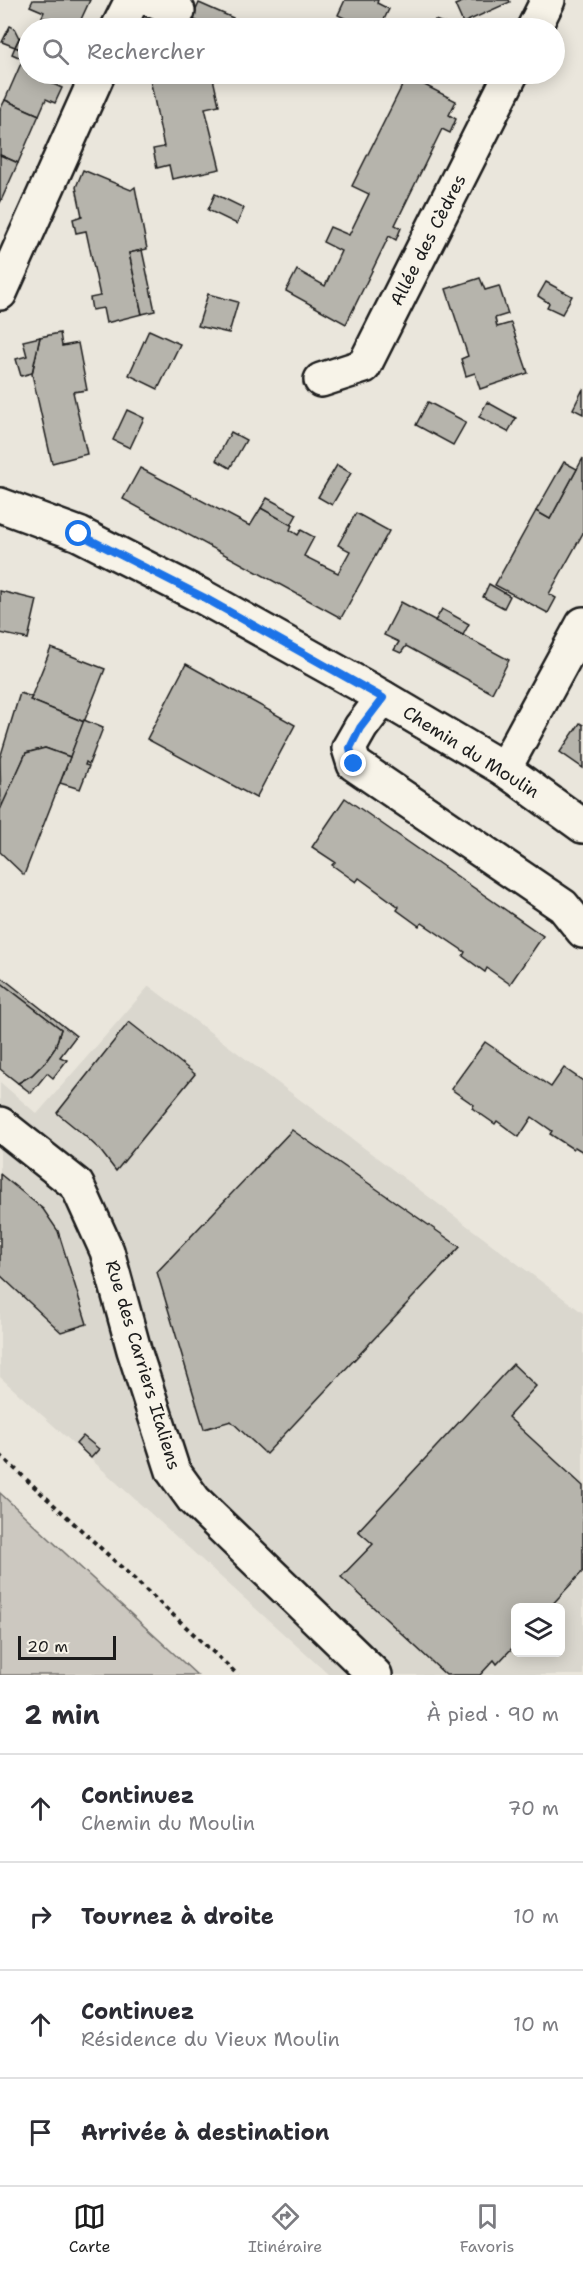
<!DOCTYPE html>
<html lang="fr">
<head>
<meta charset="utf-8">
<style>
  :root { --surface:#fff; --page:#f2f2f3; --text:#2b2b33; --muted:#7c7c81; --line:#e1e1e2; --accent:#1c1c1c }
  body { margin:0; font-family:"Shantell Sans",sans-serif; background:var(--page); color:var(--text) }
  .controls { position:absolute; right:18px; bottom:18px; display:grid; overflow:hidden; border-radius:9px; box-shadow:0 3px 15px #0003 }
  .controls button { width:54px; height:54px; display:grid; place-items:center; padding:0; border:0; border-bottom:2px solid var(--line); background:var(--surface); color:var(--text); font:30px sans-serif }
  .scale { position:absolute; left:18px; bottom:15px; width:98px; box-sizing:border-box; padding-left:6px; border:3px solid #1c1c1c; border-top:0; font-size:16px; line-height:21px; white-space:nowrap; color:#1c1c1c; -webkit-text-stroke:4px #f7f3e8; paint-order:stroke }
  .stop { position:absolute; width:18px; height:18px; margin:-14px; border:4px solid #1a73e8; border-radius:50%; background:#fff }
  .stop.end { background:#1a73e8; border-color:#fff; box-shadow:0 2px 6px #0008 }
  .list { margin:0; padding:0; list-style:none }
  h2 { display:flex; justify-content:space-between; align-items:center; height:78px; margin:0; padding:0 24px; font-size:26px }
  h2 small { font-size:20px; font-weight:400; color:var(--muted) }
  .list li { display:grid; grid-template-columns:39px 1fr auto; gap:18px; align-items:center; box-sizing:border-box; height:108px; padding:0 24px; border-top:2px solid var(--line) }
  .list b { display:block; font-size:22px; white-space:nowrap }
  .list p { margin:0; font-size:20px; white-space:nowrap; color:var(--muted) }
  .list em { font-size:20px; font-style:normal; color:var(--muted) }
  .icon { flex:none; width:33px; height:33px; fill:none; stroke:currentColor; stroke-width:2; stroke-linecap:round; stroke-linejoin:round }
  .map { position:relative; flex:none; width:583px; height:1675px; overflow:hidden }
  .search { position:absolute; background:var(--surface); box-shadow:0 3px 15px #0003; left:18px; right:18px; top:18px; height:66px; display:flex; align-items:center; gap:15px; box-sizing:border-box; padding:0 21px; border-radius:33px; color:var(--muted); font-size:22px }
  .sheet { height:510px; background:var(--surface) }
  nav { display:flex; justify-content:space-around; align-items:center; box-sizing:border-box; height:84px; border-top:2px solid var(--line); background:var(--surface); font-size:16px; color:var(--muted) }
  nav a { display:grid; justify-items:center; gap:3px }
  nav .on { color:var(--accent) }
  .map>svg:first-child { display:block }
  .built { fill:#dad7ce; fill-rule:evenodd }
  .green { fill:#ccc8c0; stroke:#74726e; stroke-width:1.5 }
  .building { fill:#b6b4ac; stroke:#1c1c1c; stroke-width:1.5 }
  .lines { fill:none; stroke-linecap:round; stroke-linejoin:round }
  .minor-casing { stroke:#1c1c1c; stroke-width:38 }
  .path { stroke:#1c1c1c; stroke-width:4; stroke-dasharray:4.5 4.5; stroke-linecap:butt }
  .minor { stroke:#f7f3e8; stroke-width:33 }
  .route { stroke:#1a73e8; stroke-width:8 }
  .labels { text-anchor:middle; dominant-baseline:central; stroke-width:4.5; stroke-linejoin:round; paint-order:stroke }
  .street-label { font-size:18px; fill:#1c1c1c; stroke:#f7f3e8 }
</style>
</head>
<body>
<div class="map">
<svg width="583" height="1675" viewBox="0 0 583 1675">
  <rect width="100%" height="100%" fill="#eae6dc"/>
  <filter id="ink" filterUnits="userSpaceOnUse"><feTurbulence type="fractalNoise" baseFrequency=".0167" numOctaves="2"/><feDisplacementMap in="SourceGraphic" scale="12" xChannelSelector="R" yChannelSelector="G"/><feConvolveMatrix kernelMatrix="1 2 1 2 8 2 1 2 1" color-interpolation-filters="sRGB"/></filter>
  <g filter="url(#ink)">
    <path class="built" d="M149 986 583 1313V1675H329L0 1377V1082L37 1114ZM516 1608H560V1652H516Z"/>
    <polygon class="green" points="0,1493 197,1675 0,1675"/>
    <g class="building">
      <polygon points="33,0 90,0 77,28 37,28 44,12 30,6"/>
      <polygon points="345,0 378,0 377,3 389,9 380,28 366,26 365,28 338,15"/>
      <polygon points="467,0 509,0 510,2 463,23 455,5"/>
      <polygon points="199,3 233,18 229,28 213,28 192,19"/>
      <polygon points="435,20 456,28 431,28"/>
      <polygon points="10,26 14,28 19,38 15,47 2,42"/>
      <polygon points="20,37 28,41 26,52 15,47"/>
      <polygon points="15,47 26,52 23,59 12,54"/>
      <polygon points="26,52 28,53 28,74 58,74 53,84 62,88 55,103 46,99 39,115 5,100"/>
      <polygon points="149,74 212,74 219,105 205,108 220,169 172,179 169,165 157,168 153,149 164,147"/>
      <polygon points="407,76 456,101 449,115 456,119 450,133 442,129 395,225 401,228 396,240 389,236 346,324 286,291 297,270 325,286 341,251 323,242 330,227 349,235 369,194 352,186"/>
      <polygon points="5,100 39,115 18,163 0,155 0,110"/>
      <polygon points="0,155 18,163 0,203"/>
      <polygon points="83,170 131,190 135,187 147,249 129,253 142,314 106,323 103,308 92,310 90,298 100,296 86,231 76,233 73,219 82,216 76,187"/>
      <polygon points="215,194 244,208 237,224 208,210"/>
      <polygon points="142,250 155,311 142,314 129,253"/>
      <polygon points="480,278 485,290 499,286 508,314 495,318 497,327 511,323 528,373 480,389 475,373 466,376 461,359 468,356 446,289"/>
      <polygon points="546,282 572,296 562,314 547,307 549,303 538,296"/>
      <polygon points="208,294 238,302 229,333 198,326"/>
      <polygon points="149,330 180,344 158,389 129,375"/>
      <polygon points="60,333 62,346 78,343 87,390 73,392 87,454 52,463 32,374 40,337"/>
      <polygon points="40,337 32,373 21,376 16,359 27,356 23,341"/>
      <polygon points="583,389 583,414 573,409"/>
      <polygon points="428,402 466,422 453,445 416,425"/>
      <polygon points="487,402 516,418 508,432 479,417"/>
      <polygon points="127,410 144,418 130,448 113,440"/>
      <polygon points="231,432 246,440 230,468 216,460"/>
      <polygon points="583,458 583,533 549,594 556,598 548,613 495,585 536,511 550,519"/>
      <polygon points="564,462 577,469 550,519 536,511"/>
      <polygon points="337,465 351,473 332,505 318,497"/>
      <polygon points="140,468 250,526 261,508 292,525 290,530 298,535 301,530 314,537 304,556 338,573 350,551 338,545 356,513 389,531 341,618 123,499"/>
      <polygon points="267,498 297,514 291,525 261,508"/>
      <polygon points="489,584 510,596 504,608 483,597"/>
      <polygon points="0,591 37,600 28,639 0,633"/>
      <polygon points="401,602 509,660 492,693 406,646 401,653 394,650 399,642 384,635"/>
      <polygon points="442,609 469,624 463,635 435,621"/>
      <polygon points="51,648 105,669 84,722 30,700"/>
      <polygon points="186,664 295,725 256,798 147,739"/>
      <polygon points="20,693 32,697 30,700 84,722 70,757 45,748 26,753 1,811 0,758"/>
      <polygon points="84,720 103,728 89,764 86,762 85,765 89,766 80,789 60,783"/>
      <polygon points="580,723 583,725 583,768 560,752"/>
      <polygon points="45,748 70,757 24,875 0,852 0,810 26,753"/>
      <polygon points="345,798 543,936 510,984 487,968 485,972 463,956 465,952 422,923 419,926 397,910 399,907 359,878 356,882 332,865 335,862 312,847"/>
      <polygon points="0,976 76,1036 60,1057 67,1060 53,1078 47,1073 31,1093 18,1083 32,1075 46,1061 55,1048 61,1029 0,982"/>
      <polygon points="0,982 61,1029 55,1048 46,1061 32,1075 18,1083 0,1069"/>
      <polygon points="129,1022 195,1074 116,1171 100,1150 84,1135 57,1113"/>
      <polygon points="485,1042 551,1087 564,1068 583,1081 583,1152 575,1147 573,1149 550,1134 552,1131 532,1117 519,1137 497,1121 495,1124 472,1108 474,1105 451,1089"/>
      <polygon points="292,1130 460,1247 266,1454 231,1421 204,1429 157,1272"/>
      <polygon points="0,1174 43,1209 58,1231 87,1324 61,1332 0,1275"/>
      <polygon points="513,1364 536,1386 508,1417 583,1486 583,1571 549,1608 516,1608 516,1644 497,1664 494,1660 480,1675 446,1675 341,1577 373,1544 358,1531"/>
      <polygon points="83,1436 99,1449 91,1458 76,1444"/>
    </g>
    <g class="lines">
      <defs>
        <g id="minor">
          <polyline points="152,0 178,11"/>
          <polyline points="118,28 132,0"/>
          <polyline points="534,28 548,0"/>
          <polyline points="0,293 98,74"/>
          <polyline points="321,380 364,366 511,74"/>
          <polyline points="0,505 79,534 203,597 370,690 504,769 583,826"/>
          <polyline points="383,698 361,727 349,748 354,764 563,906 583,931"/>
          <polyline points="504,769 583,624"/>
          <polyline points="0,1124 77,1185 107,1251 134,1350 173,1471 194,1500 375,1675"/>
        </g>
      </defs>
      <use href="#minor" class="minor-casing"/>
      <polyline class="path" points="0,1455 238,1675"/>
      <use href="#minor" class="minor"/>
    </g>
  </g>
  <g class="lines" filter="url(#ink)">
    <polyline class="route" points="79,534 203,597 383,698 360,728 350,748 354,764"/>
  </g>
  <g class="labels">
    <g class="street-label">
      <text transform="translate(428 240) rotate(-63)">Allée des Cèdres</text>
      <text transform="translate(471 752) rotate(32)">Chemin du Moulin</text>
      <text transform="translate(143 1365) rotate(73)">Rue des Carriers Italiens</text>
    </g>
  </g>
</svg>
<div class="controls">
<button><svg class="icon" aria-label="layers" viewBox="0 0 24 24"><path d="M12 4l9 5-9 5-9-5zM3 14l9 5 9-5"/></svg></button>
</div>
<div class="scale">20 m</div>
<div class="stop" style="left:79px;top:534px"></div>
<div class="stop end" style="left:354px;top:764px"></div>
<div class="search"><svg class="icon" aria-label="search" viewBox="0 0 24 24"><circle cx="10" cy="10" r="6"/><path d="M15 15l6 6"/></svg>Rechercher</div>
</div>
<section class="sheet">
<h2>2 min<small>À pied · 90 m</small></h2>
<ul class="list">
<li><svg class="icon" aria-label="ahead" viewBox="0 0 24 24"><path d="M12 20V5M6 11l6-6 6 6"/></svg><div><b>Continuez</b><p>Chemin du Moulin</p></div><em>70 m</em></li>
<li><svg class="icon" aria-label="right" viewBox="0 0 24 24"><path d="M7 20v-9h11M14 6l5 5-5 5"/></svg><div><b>Tournez à droite</b></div><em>10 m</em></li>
<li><svg class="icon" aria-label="ahead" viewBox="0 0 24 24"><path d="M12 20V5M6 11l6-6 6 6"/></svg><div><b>Continuez</b><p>Résidence du Vieux Moulin</p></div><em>10 m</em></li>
<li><svg class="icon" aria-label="arrive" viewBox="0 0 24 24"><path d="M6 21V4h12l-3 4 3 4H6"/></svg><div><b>Arrivée à destination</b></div></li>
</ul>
</section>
<nav>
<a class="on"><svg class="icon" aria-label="map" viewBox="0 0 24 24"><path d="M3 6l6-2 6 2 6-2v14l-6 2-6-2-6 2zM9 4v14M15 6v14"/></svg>Carte</a>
<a><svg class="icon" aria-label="directions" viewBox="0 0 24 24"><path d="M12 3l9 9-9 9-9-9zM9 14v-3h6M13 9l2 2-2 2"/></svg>Itinéraire</a>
<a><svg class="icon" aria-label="saved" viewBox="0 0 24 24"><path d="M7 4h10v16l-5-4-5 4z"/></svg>Favoris</a>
</nav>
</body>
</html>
